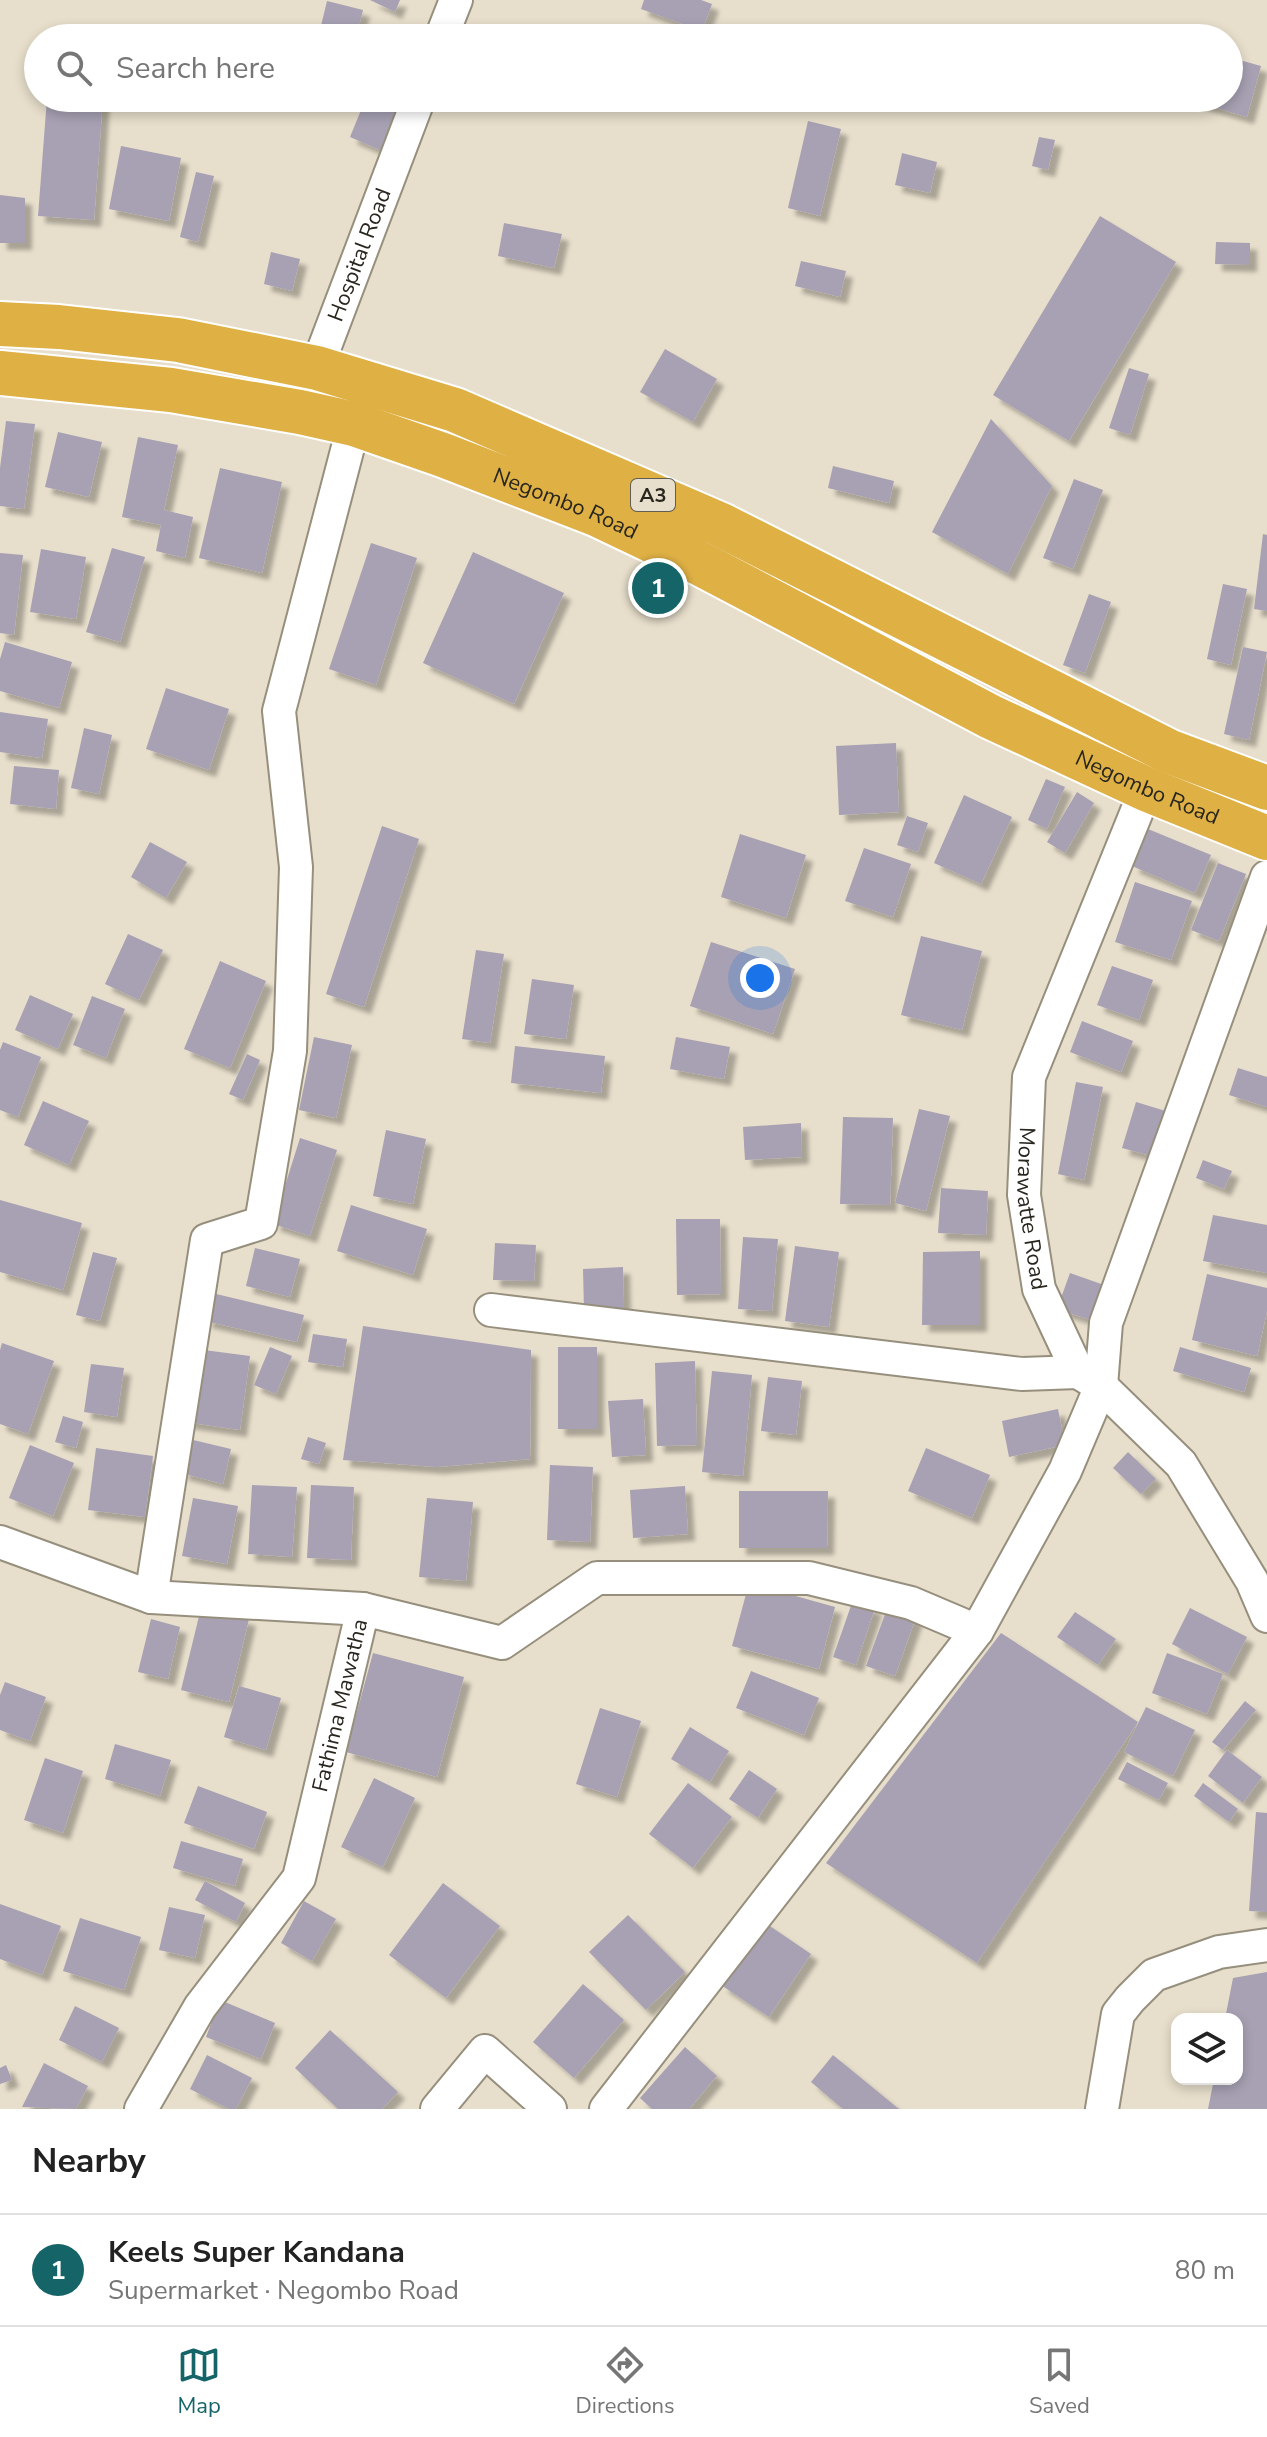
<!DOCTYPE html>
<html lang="en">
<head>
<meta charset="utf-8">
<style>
  :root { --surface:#fff; --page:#f6f6f6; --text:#222; --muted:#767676; --line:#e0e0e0; --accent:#156468 }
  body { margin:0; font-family:"Nunito Sans",sans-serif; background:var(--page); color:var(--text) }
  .controls { position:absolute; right:24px; bottom:24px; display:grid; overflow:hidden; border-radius:16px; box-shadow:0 4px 12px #0003 }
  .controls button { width:72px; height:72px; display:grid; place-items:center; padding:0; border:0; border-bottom:2px solid var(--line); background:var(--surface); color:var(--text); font:40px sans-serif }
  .you { position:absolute; left:760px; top:978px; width:28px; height:28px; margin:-20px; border:6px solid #fff; border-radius:50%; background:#1a73e8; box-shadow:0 0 0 12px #1a73e833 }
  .badge { display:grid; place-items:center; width:52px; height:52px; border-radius:50%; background:var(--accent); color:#fff; font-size:26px; font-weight:700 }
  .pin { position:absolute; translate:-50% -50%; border:4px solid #fff; box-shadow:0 2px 8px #0006 }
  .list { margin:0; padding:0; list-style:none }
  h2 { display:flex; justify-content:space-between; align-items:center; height:104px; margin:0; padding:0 32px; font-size:34px }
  h2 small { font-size:26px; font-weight:400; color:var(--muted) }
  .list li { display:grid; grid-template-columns:52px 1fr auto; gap:24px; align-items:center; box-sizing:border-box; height:112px; padding:0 32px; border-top:2px solid var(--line) }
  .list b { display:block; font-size:30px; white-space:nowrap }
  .list p { margin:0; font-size:26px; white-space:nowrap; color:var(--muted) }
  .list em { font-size:26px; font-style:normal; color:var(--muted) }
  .icon { flex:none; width:44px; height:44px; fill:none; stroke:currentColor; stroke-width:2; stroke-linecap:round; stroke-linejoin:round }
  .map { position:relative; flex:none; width:1267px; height:2109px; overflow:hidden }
  .search { position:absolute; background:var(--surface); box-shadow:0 4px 12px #0003; left:24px; right:24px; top:24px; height:88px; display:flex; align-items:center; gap:20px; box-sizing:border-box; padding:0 28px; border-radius:44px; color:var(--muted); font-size:30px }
  .sheet { height:216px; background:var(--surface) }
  nav { display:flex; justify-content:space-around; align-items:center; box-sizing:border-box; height:112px; border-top:2px solid var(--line); background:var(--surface); font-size:22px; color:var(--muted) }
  nav a { display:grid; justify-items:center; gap:4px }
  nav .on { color:var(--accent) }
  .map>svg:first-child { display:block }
  .building { fill:#a7a1b3; filter:url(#shadow) }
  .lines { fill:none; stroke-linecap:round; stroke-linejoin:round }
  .street-casing { stroke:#978f7d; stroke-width:36 }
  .highway-casing { stroke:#fff; stroke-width:48 }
  .street { stroke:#fff; stroke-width:32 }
  .highway { stroke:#dfb145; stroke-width:44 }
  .labels { text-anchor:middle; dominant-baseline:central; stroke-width:6; stroke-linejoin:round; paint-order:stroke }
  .shield { fill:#e7decb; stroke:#625d53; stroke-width:2 }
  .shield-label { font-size:20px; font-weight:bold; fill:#29261f }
  .street-label { font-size:22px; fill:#29261f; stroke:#e7decb }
</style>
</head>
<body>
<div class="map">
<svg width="1267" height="2109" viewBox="0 0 1267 2109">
  <defs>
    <filter id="shadow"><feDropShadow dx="7" dy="7" stdDeviation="2" flood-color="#0004"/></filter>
  </defs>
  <rect width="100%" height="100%" fill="#e7decb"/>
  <g class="building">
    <polygon points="370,0 400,0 395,12"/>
    <polygon points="644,0 701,0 712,4 702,31 641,9"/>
    <polygon points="327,1 363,10 356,38 318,38"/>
    <polygon points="1229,57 1261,66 1247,117 1199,103 1200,98 1229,98"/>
    <polygon points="47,98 103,98 94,220 38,216"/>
    <polygon points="366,98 396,111 380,150 350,137"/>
    <polygon points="808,121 841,129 820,216 788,208"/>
    <polygon points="1039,137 1055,140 1048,170 1032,166"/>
    <polygon points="121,146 181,158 169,221 109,209"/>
    <polygon points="902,153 937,162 930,193 895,185"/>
    <polygon points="196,172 214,176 198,242 180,237"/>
    <polygon points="0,195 25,198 25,243 0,243"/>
    <polygon points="1100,216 1176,262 1069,441 993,395"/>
    <polygon points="504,223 562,234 554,268 498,256"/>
    <polygon points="1216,242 1250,243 1250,265 1215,264"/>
    <polygon points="271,252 300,259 292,291 264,284"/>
    <polygon points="801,261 846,271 840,297 795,286"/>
    <polygon points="665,349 717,379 693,422 640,392"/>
    <polygon points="1129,368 1149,374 1130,435 1109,428"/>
    <polygon points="991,419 1052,486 1008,574 932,532"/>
    <polygon points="6,421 35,424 24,509 0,506 0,468"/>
    <polygon points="58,432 102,442 89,497 45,487"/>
    <polygon points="138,437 178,445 164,510 193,517 185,558 156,551 161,525 122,517"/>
    <polygon points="833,466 894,481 889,503 828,488"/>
    <polygon points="220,468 282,482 262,573 199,558"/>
    <polygon points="1074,479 1103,490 1073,569 1043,558"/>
    <polygon points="1263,534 1267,535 1267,611 1254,609"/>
    <polygon points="371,543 417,558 376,685 329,669"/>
    <polygon points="112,548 145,557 120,642 86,632"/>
    <polygon points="41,549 86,557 76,619 30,612"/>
    <polygon points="473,552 564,593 514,704 423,663"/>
    <polygon points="0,553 23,555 14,635 0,633"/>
    <polygon points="1223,584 1247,589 1231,665 1207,659"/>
    <polygon points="1089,594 1111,602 1085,673 1063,665"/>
    <polygon points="5,642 72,662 59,708 0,691 0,659"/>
    <polygon points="1243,647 1267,652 1249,740 1224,734"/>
    <polygon points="166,688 229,709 209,770 146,749"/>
    <polygon points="0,712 48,719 42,758 0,752"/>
    <polygon points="84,728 112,735 99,794 71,788"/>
    <polygon points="896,743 899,812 839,815 836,746"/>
    <polygon points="14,766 59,770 56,809 10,804"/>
    <polygon points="1046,779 1065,787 1047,829 1028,820"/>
    <polygon points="1077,792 1094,803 1065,853 1047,842"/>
    <polygon points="964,795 1012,817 981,884 934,863"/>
    <polygon points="907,816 928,823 918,852 897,845"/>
    <polygon points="382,826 419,839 364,1007 326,994"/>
    <polygon points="1148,829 1211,855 1195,893 1132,866"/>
    <polygon points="740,834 806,855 786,918 721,897"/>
    <polygon points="150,842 187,862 166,898 131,877"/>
    <polygon points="864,848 911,864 893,917 845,901"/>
    <polygon points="1218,863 1246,874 1219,941 1191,930"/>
    <polygon points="1135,882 1192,901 1171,960 1115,942"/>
    <polygon points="128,934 163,950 139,1000 105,984"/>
    <polygon points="921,936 982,951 962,1030 901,1015"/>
    <polygon points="711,942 795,969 773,1034 690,1006"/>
    <polygon points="476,950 504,954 490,1043 462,1039"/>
    <polygon points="220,961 266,981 230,1068 184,1049"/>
    <polygon points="1112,966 1153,980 1139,1020 1097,1005"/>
    <polygon points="532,979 574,985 566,1039 524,1034"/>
    <polygon points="30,995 73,1014 58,1049 15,1030"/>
    <polygon points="92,996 125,1009 106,1058 73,1045"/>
    <polygon points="1082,1021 1133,1041 1121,1072 1070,1052"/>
    <polygon points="314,1037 352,1045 336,1118 299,1110"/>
    <polygon points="676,1037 730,1047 724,1079 670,1069"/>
    <polygon points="3,1042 41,1057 18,1117 0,1110 0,1050"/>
    <polygon points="515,1046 605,1056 601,1093 511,1083"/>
    <polygon points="247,1054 260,1060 243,1100 229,1094"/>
    <polygon points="1238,1068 1267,1077 1267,1107 1229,1095"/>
    <polygon points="1076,1082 1103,1087 1084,1180 1058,1174"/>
    <polygon points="43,1101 89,1121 69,1165 24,1145"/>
    <polygon points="1136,1102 1169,1112 1155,1157 1122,1148"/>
    <polygon points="919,1109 950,1116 926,1211 895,1203"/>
    <polygon points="843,1117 893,1118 890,1205 840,1204"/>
    <polygon points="801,1123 802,1157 745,1160 743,1127"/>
    <polygon points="386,1130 426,1139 413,1204 373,1196"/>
    <polygon points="300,1138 337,1150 310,1236 273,1224"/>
    <polygon points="1203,1160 1232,1171 1224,1189 1196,1178"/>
    <polygon points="941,1188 988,1191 986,1235 938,1233"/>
    <polygon points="0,1200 82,1223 63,1290 0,1272"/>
    <polygon points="351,1205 427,1229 413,1275 337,1251"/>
    <polygon points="1213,1215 1267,1225 1267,1273 1203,1261"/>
    <polygon points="676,1219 720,1219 721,1294 677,1295"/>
    <polygon points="743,1237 778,1239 772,1311 738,1309"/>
    <polygon points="495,1243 536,1245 534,1281 493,1280"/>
    <polygon points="795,1246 839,1252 829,1327 785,1321"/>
    <polygon points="255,1248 300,1259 290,1297 246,1286"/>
    <polygon points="980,1251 980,1325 922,1325 923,1252"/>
    <polygon points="93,1252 117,1258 100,1321 76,1315"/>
    <polygon points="623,1267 624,1309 584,1310 583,1269"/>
    <polygon points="1070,1273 1104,1285 1091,1320 1057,1309"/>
    <polygon points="1207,1274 1267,1288 1267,1311 1257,1356 1192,1340"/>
    <polygon points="212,1293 304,1315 297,1342 205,1321"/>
    <polygon points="363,1326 531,1350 530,1459 437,1467 343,1460"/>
    <polygon points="313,1334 347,1339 343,1367 308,1362"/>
    <polygon points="2,1343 54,1361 28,1434 0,1424 0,1350"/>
    <polygon points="270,1347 292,1356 276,1394 254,1385"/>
    <rect x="558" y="1347" width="39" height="82"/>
    <polygon points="1180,1347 1251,1368 1244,1392 1173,1371"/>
    <polygon points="196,1349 250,1356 240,1430 186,1422"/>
    <polygon points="695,1361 697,1445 657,1446 655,1363"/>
    <polygon points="91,1364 124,1368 117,1417 84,1412"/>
    <polygon points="712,1371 752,1375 743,1476 702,1472"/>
    <polygon points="768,1377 802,1381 796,1435 761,1431"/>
    <polygon points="643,1399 646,1455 612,1457 608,1401"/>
    <polygon points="1058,1409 1065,1445 1009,1457 1002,1421"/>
    <polygon points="63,1416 83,1422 76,1448 55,1442"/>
    <polygon points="308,1437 326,1443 319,1464 301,1459"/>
    <polygon points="189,1439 231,1449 223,1484 181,1473"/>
    <polygon points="30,1445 74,1463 53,1516 9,1498"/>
    <polygon points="96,1448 153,1456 145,1517 88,1510"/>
    <polygon points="926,1448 990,1475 972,1518 908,1491"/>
    <polygon points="1128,1452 1156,1479 1141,1494 1113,1468"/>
    <polygon points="550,1465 593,1467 590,1542 547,1540"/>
    <polygon points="252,1485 297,1487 292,1557 248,1554"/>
    <polygon points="311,1485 354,1487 351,1560 307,1558"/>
    <polygon points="685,1486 688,1534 633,1538 630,1490"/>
    <polygon points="739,1491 828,1491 827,1548 739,1548"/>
    <polygon points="193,1498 238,1506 227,1564 182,1556"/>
    <polygon points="427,1498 473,1502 466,1581 419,1577"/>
    <polygon points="749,1583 835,1607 819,1669 732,1646"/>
    <polygon points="853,1600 875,1608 856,1665 833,1657"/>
    <polygon points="888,1606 916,1617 895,1676 866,1666"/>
    <polygon points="201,1608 249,1619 229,1702 181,1690"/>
    <polygon points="1190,1608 1247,1637 1228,1674 1172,1644"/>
    <polygon points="1075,1612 1116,1639 1098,1665 1057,1637"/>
    <polygon points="151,1619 180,1627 168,1679 138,1672"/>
    <polygon points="1001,1633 1138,1722 977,1963 826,1863"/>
    <polygon points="373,1653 464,1677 437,1777 346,1752"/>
    <polygon points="1167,1653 1223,1674 1207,1714 1152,1693"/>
    <polygon points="751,1671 819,1698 804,1735 736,1708"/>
    <polygon points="5,1682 46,1697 30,1741 0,1730 0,1695"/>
    <polygon points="239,1686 281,1698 266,1750 224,1737"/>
    <polygon points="1245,1701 1256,1710 1223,1750 1212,1742"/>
    <polygon points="1146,1707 1195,1730 1173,1776 1124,1752"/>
    <polygon points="600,1708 641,1721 617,1797 576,1784"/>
    <polygon points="690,1727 729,1751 710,1782 671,1759"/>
    <polygon points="115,1744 171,1760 160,1796 105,1779"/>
    <polygon points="1227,1750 1262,1777 1243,1803 1208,1776"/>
    <polygon points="45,1758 83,1771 63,1833 24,1820"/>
    <polygon points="1127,1762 1168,1783 1159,1800 1118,1779"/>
    <polygon points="749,1770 777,1789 758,1818 729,1799"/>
    <polygon points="374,1778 415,1798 383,1867 341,1847"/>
    <polygon points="688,1783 732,1817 693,1868 649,1834"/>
    <polygon points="1203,1783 1238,1809 1229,1822 1194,1796"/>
    <polygon points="198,1786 267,1812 254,1849 184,1823"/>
    <polygon points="1256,1812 1267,1813 1267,1912 1249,1911"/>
    <polygon points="181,1841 243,1859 235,1886 173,1868"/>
    <polygon points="205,1881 245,1903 236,1922 195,1900"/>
    <polygon points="443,1883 500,1926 446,1998 389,1955"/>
    <polygon points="304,1901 336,1919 312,1961 281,1943"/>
    <polygon points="0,1904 61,1926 42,1975 0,1959"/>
    <polygon points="169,1907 205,1915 195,1958 159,1950"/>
    <polygon points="628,1915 685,1972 646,2010 589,1952"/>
    <polygon points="80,1918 141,1937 124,1990 63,1971"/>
    <polygon points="764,1922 811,1954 769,2017 721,1985"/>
    <polygon points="1267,1972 1267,2109 1208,2109 1214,2079 1237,2079 1237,2019 1225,2019 1233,1978"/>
    <polygon points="583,1984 624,2020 574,2078 533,2042"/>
    <polygon points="220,2000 275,2023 261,2059 206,2037"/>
    <polygon points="75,2006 119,2028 102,2062 59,2040"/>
    <polygon points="330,2030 398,2092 382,2109 338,2109 295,2068"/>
    <polygon points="685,2047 717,2076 689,2109 652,2109 640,2098"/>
    <polygon points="207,2055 252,2078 236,2109 229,2109 190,2089"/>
    <polygon points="833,2055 899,2109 843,2109 811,2082"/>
    <polygon points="44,2063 88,2086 76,2109 22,2107"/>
    <polygon points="6,2065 12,2080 0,2084 0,2068"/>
  </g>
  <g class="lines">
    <defs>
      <g id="street">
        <polyline points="441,38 456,0"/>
        <path id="s1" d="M300 412 419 98"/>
        <path id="s2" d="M1157 771 1146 789 1029 1077 1024 1195 1039 1289 1078 1372 1101 1386 1181 1464 1252 1581 1267 1616"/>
        <polyline points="491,1310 1022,1374 1078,1372"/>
        <polyline points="0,1542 151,1597 363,1609"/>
        <polyline points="151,1597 207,1240 261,1223 290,1051 296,867 279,711 354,424"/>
        <path id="s3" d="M141 2109 200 2007 299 1878 363 1609 502 1643 597 1578H809L911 1603 977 1631"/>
        <polyline points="437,2109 485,2051 550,2109"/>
        <polyline points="606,2109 977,1631 1065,1471 1101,1386 1106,1323 1267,877"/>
        <polyline points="1102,2109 1118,2014 1130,1999 1154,1975 1219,1952 1267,1945"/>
      </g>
      <g id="highway">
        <polyline points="0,324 59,327 178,340 317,368 455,410 721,525 1168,751 1267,788"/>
        <path id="s4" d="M0 373 171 390 300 412 354 424 443 455 596 514 703 565 991 717 1146 789 1267 838"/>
      </g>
    </defs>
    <use href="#street" class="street-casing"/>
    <use href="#highway" class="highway-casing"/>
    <use href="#street" class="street"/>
    <use href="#highway" class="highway"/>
  </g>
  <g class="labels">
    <rect class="shield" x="631" y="479" width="44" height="32" rx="6"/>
    <g class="shield-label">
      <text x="653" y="495">A3</text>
    </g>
    <g class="street-label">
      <text stroke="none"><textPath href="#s1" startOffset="168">Hospital Road</textPath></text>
      <text stroke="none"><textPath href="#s4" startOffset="584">Negombo Road</textPath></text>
      <text stroke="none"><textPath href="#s4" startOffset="1232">Negombo Road</textPath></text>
      <text stroke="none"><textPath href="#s2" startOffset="464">Morawatte Road</textPath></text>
      <text stroke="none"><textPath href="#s3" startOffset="458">Fathima Mawatha</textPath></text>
    </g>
  </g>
</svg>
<div class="controls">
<button><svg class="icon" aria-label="layers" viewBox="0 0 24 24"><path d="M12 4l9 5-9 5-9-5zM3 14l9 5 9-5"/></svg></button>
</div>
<div class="you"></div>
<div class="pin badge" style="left:658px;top:588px">1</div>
<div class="search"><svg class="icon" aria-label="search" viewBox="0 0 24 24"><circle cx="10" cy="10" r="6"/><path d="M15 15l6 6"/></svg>Search here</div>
</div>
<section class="sheet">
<h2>Nearby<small></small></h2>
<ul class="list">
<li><span class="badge">1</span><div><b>Keels Super Kandana</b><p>Supermarket · Negombo Road</p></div><em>80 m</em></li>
</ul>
</section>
<nav>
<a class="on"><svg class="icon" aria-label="map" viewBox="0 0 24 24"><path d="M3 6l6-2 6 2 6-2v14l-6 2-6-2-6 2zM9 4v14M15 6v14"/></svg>Map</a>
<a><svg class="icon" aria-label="directions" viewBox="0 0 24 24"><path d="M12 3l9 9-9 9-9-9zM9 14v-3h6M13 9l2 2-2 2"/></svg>Directions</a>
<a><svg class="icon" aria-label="saved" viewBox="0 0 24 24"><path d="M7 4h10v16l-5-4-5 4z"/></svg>Saved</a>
</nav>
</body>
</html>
